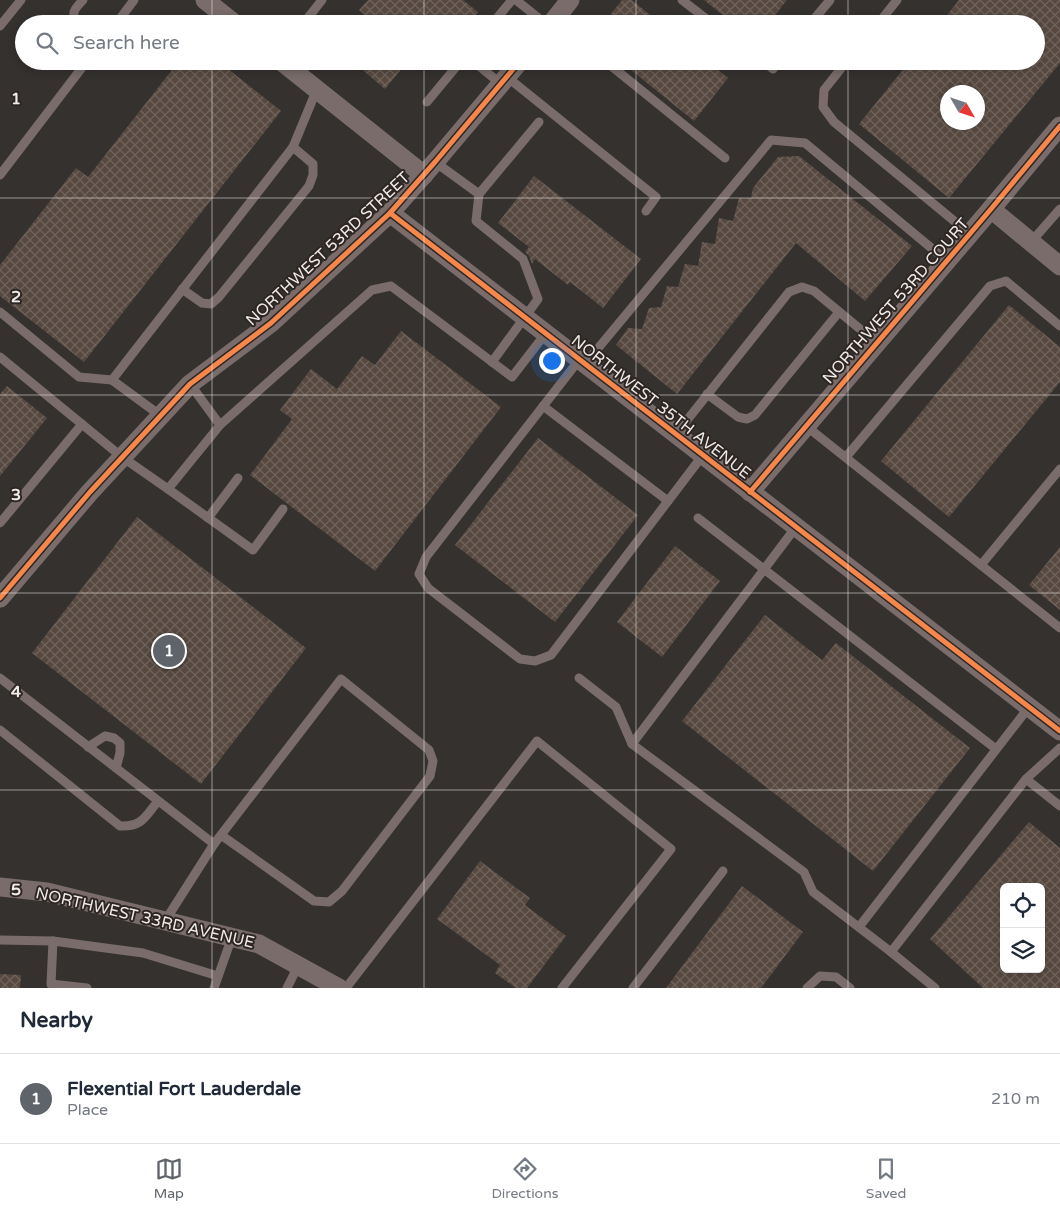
<!DOCTYPE html>
<html lang="en">
<head>
<meta charset="utf-8">
<style>
  :root { --surface:#fff; --page:#f2f2f3; --text:#1f2937; --muted:#747a83; --line:#e0e1e3; --accent:#5f636a }
  body { margin:0; font-family:"Varela Round",sans-serif; background:var(--page); color:var(--text) }
  .controls { position:absolute; right:15px; bottom:15px; display:grid; overflow:hidden; border-radius:8px; box-shadow:0 2px 8px #0003 }
  .controls button { width:45px; height:45px; display:grid; place-items:center; padding:0; border:0; border-bottom:1px solid var(--line); background:var(--surface); color:var(--text); font:25px sans-serif }
  .compass { position:absolute; left:940px; top:85px; width:45px; height:45px; border-radius:50%; background:var(--surface); box-shadow:0 2px 8px #0003; rotate:129deg }
  .you { position:absolute; left:551px; top:360px; width:18px; height:18px; margin:-12px; border:4px solid #fff; border-radius:50%; background:#1a73e8; box-shadow:0 0 0 8px #1a73e833 }
  .badge { display:grid; place-items:center; width:32px; height:32px; border-radius:50%; background:var(--accent); color:#fff; font-size:16px; font-weight:700 }
  .pin { position:absolute; translate:-50% -50%; border:2px solid #fff; box-shadow:0 1px 5px #0006 }
  .list { margin:0; padding:0; list-style:none }
  h2 { display:flex; justify-content:space-between; align-items:center; height:65px; margin:0; padding:0 20px; font-size:21px }
  h2 small { font-size:16px; font-weight:400; color:var(--muted) }
  .list li { display:grid; grid-template-columns:32px 1fr auto; gap:15px; align-items:center; box-sizing:border-box; height:90px; padding:0 20px; border-top:1px solid var(--line) }
  .list b { display:block; font-size:19px; white-space:nowrap }
  .list p { margin:0; font-size:16px; white-space:nowrap; color:var(--muted) }
  .list em { font-size:16px; font-style:normal; color:var(--muted) }
  .icon { flex:none; width:28px; height:28px; fill:none; stroke:currentColor; stroke-width:2; stroke-linecap:round; stroke-linejoin:round }
  .map { position:relative; flex:none; width:1060px; height:988px; overflow:hidden }
  .search { position:absolute; background:var(--surface); box-shadow:0 2px 8px #0003; left:15px; right:15px; top:15px; height:55px; display:flex; align-items:center; gap:12px; box-sizing:border-box; padding:0 18px; border-radius:28px; color:var(--muted); font-size:19px }
  .sheet { height:155px; background:var(--surface) }
  nav { display:flex; justify-content:space-around; align-items:center; box-sizing:border-box; height:70px; border-top:1px solid var(--line); background:var(--surface); font-size:14px; color:var(--muted) }
  nav a { display:grid; justify-items:center; gap:2px }
  nav .on { color:var(--accent) }
  .map>svg:first-child { display:block }
  .building { fill:url(#building-cross-hatch); fill-rule:evenodd }
  .lines { fill:none; stroke-linecap:round; stroke-linejoin:round }
  .lane { stroke:#796c6b; stroke-width:9 }
  .street { stroke:#796c6b; stroke-width:19 }
  .cycleway-casing { stroke:#2d2623; stroke-width:8 }
  .cycleway { stroke:#f5874c; stroke-width:5 }
  .grid { fill:none; stroke:#f0ebe9; stroke-width:1; stroke-opacity:0.55 }
  .labels { text-anchor:middle; dominant-baseline:central; stroke-width:4; stroke-linejoin:round; paint-order:stroke }
  .street-label { font-size:16px; fill:#f0ebe9; stroke:#2d2623 }
  .grid-label { font-size:16px; text-anchor:middle; font-weight:bold; fill:#f0ebe9; stroke:#2d2623; stroke-width:4; stroke-linejoin:round; paint-order:stroke }
</style>
</head>
<body>
<div class="map">
<svg width="1060" height="988" viewBox="0 0 1060 988">
  <defs>
    <pattern id="building-cross-hatch" width="8" height="8" patternUnits="userSpaceOnUse" patternTransform="scale(1.25)"><rect width="8" height="8" fill="#574940"/><path d="M0 0l8 8M0 8l8-8" fill="none" stroke="#6f635c"/></pattern>
  </defs>
  <rect width="100%" height="100%" fill="#34312f"/>
  <g class="building">
    <polygon points="368,0 463,0 478,12 468,24 375,24 359,10"/>
    <polygon points="622,0 632,0 661,24 603,24"/>
    <polygon points="704,0 787,0 768,24 734,24"/>
    <path d="M959 0H1060V63L949 198 859 124 910 61H1036V24H940ZM948 92H978V122H948Z"/>
    <polygon points="179,61 218,61 281,111 84,362 0,296 0,265 76,168 88,177"/>
    <polygon points="352,61 408,61 385,89"/>
    <polygon points="620,61 707,61 728,78 694,121"/>
    <polygon points="799,156 912,246 865,301 796,243 677,394 616,345 628,328 642,329 649,308 661,307 667,286 678,287 685,264 698,266 702,242 715,244 719,218 733,221 739,198 751,198 753,188 778,157"/>
    <polygon points="534,176 641,259 603,308 570,282 568,285 535,259 532,264 529,256 525,252 529,247 498,223"/>
    <polygon points="1009,305 1060,347 1060,382 949,517 881,461"/>
    <polygon points="401,331 501,407 375,571 250,475 292,419 280,410 311,369 337,389 362,356 375,365"/>
    <polygon points="7,386 47,418 0,476 0,394"/>
    <polygon points="538,438 638,515 555,622 455,545"/>
    <polygon points="137,517 306,648 201,784 32,653"/>
    <polygon points="675,546 720,581 662,657 617,622"/>
    <polygon points="1060,547 1060,610 1029,585"/>
    <polygon points="765,615 822,660 836,643 970,748 873,871 682,721"/>
    <path d="M1029 822 1060 848V988H983L930 939ZM1004 887H1041V969H1004Z"/>
    <polygon points="480,861 530,898 525,905 566,936 527,988 516,988 495,973 500,965 437,919"/>
    <polygon points="742,886 803,932 761,988 666,988"/>
    <polygon points="0,974 21,975 20,988 0,988"/>
  </g>
  <g class="lines">
    <g class="lane">
      <polyline points="516,0 546,24"/>
      <polyline points="682,0 713,24"/>
      <path d="M76 24C71 11 75 9 83 0"/>
      <polyline points="116,24 134,0"/>
      <polyline points="303,24 322,0"/>
      <polyline points="492,24 512,0"/>
      <polyline points="810,24 830,0"/>
      <polyline points="878,24 897,0"/>
      <polyline points="0,26 21,0"/>
      <polyline points="473,61 501,84"/>
      <polyline points="605,61 725,158"/>
      <polyline points="763,61 773,69 779,61"/>
      <polyline points="847,61 824,90 823,107 834,122 970,234"/>
      <polyline points="507,77 656,197 646,211"/>
      <polyline points="427,102 461,61"/>
      <polyline points="435,162 479,194 539,122"/>
      <polyline points="0,175 87,61"/>
      <polyline points="479,194 476,221 523,259 538,299 492,362"/>
      <polyline points="1031,242 1060,209"/>
      <polyline points="182,289 202,303 211,304 219,297 309,186 313,175 313,164 293,147"/>
      <polyline points="0,312 79,377 112,380"/>
      <polyline points="0,357 122,457 168,489 220,425 190,384"/>
      <polyline points="579,360 426,557 419,574 428,588 520,659 535,661 551,655 703,455"/>
      <polyline points="585,364 771,140 805,143 947,261"/>
      <polyline points="707,394 738,417 747,419 755,415 839,312"/>
      <polyline points="543,406 668,501"/>
      <polyline points="161,416 112,380 293,147 317,89"/>
      <polyline points="220,425 372,290 391,286 512,377 546,333"/>
      <polyline points="806,426 1060,628"/>
      <polyline points="676,434 789,292 802,287 814,291 877,343"/>
      <polyline points="846,457 990,286 1006,281 1060,326"/>
      <polyline points="168,489 253,550 283,509"/>
      <polyline points="208,518 238,478"/>
      <polyline points="698,518 996,749"/>
      <polyline points="0,523 82,424"/>
      <polyline points="796,527 632,744 804,872 813,892 891,952"/>
      <polyline points="981,565 1060,469"/>
      <polyline points="0,678 214,844 165,921"/>
      <polyline points="579,678 616,707 632,744"/>
      <path d="M0 730 120 826C142 827 145 817 158 801"/>
      <polyline points="88,747 105,736 114,738 120,743 120,753 116,768"/>
      <polyline points="1026,779 1060,748"/>
      <polyline points="214,844 341,679 429,750 433,761 430,776 342,891 329,902 314,901 221,835"/>
      <polyline points="859,927 1029,707"/>
      <polyline points="0,940 53,941 143,953 218,976"/>
      <polyline points="53,941 51,984 87,988"/>
      <polyline points="214,988 232,937"/>
      <polyline points="287,988 298,966"/>
      <polyline points="346,988 537,741 671,849 562,988"/>
      <polyline points="633,988 723,871"/>
      <polyline points="807,988 820,976 836,977 850,988"/>
      <polyline points="935,988 891,952 1026,779 1060,806"/>
    </g>
    <g class="street">
      <polyline points="205,0 235,24"/>
      <polyline points="551,24 570,0"/>
      <polyline points="281,61 424,175"/>
      <polyline points="991,209 1060,266"/>
      <polyline points="390,213 1060,731"/>
      <polyline points="750,492 991,209 1060,126"/>
      <polyline points="0,598 90,492 190,384 271,323 390,213 435,162 520,61"/>
      <polyline points="0,887 47,892 259,944 339,988"/>
    </g>
    <defs>
      <g id="cycleway">
        <polyline points="390,213 1060,731"/>
        <polyline points="750,492 991,209 1060,126"/>
        <polyline points="0,598 90,492 190,384 271,323 390,213 435,162 520,61"/>
      </g>
    </defs>
    <use href="#cycleway" class="cycleway-casing"/>
    <use href="#cycleway" class="cycleway"/>
  </g>
  <path class="grid" d="M212 0V24M424 0V24M636 0V24M848 0V24M212 61V988M424 61V988M636 61V988M848 61V988M0 198H1060M0 395H1060M0 593H1060M0 790H1060"/>
  <g class="labels">
    <g class="street-label">
      <text transform="translate(328 249) rotate(-43)">NORTHWEST 53RD STREET</text>
      <text transform="translate(896 301) rotate(-49)">NORTHWEST 53RD COURT</text>
      <text transform="translate(661 407) rotate(38)">NORTHWEST 35TH AVENUE</text>
      <text transform="translate(145 918) rotate(13)">NORTHWEST 33RD AVENUE</text>
    </g>
  </g>
  <g class="grid-label">
    <text x="16" y="104">1</text>
    <text x="16" y="302">2</text>
    <text x="16" y="500">3</text>
    <text x="16" y="697">4</text>
    <text x="16" y="895">5</text>
  </g>
</svg>
<div class="controls">
<button><svg class="icon" aria-label="locate" viewBox="0 0 24 24"><circle cx="12" cy="12" r="6"/><path d="M12 2v4M12 18v4M2 12h4M18 12h4"/></svg></button>
<button><svg class="icon" aria-label="layers" viewBox="0 0 24 24"><path d="M12 4l9 5-9 5-9-5zM3 14l9 5 9-5"/></svg></button>
</div>
<svg class="compass" viewBox="-18 -18 36 36"><path d="M0-13l5 13h-10z" fill="#e53935"/><path d="M0 13l5-13h-10z" fill="#747a83"/></svg>
<div class="you"></div>
<div class="pin badge" style="left:169px;top:651px">1</div>
<div class="search"><svg class="icon" aria-label="search" viewBox="0 0 24 24"><circle cx="10" cy="10" r="6"/><path d="M15 15l6 6"/></svg>Search here</div>
</div>
<section class="sheet">
<h2>Nearby<small></small></h2>
<ul class="list">
<li><span class="badge">1</span><div><b>Flexential Fort Lauderdale</b><p>Place</p></div><em>210 m</em></li>
</ul>
</section>
<nav>
<a class="on"><svg class="icon" aria-label="map" viewBox="0 0 24 24"><path d="M3 6l6-2 6 2 6-2v14l-6 2-6-2-6 2zM9 4v14M15 6v14"/></svg>Map</a>
<a><svg class="icon" aria-label="directions" viewBox="0 0 24 24"><path d="M12 3l9 9-9 9-9-9zM9 14v-3h6M13 9l2 2-2 2"/></svg>Directions</a>
<a><svg class="icon" aria-label="saved" viewBox="0 0 24 24"><path d="M7 4h10v16l-5-4-5 4z"/></svg>Saved</a>
</nav>
</body>
</html>
